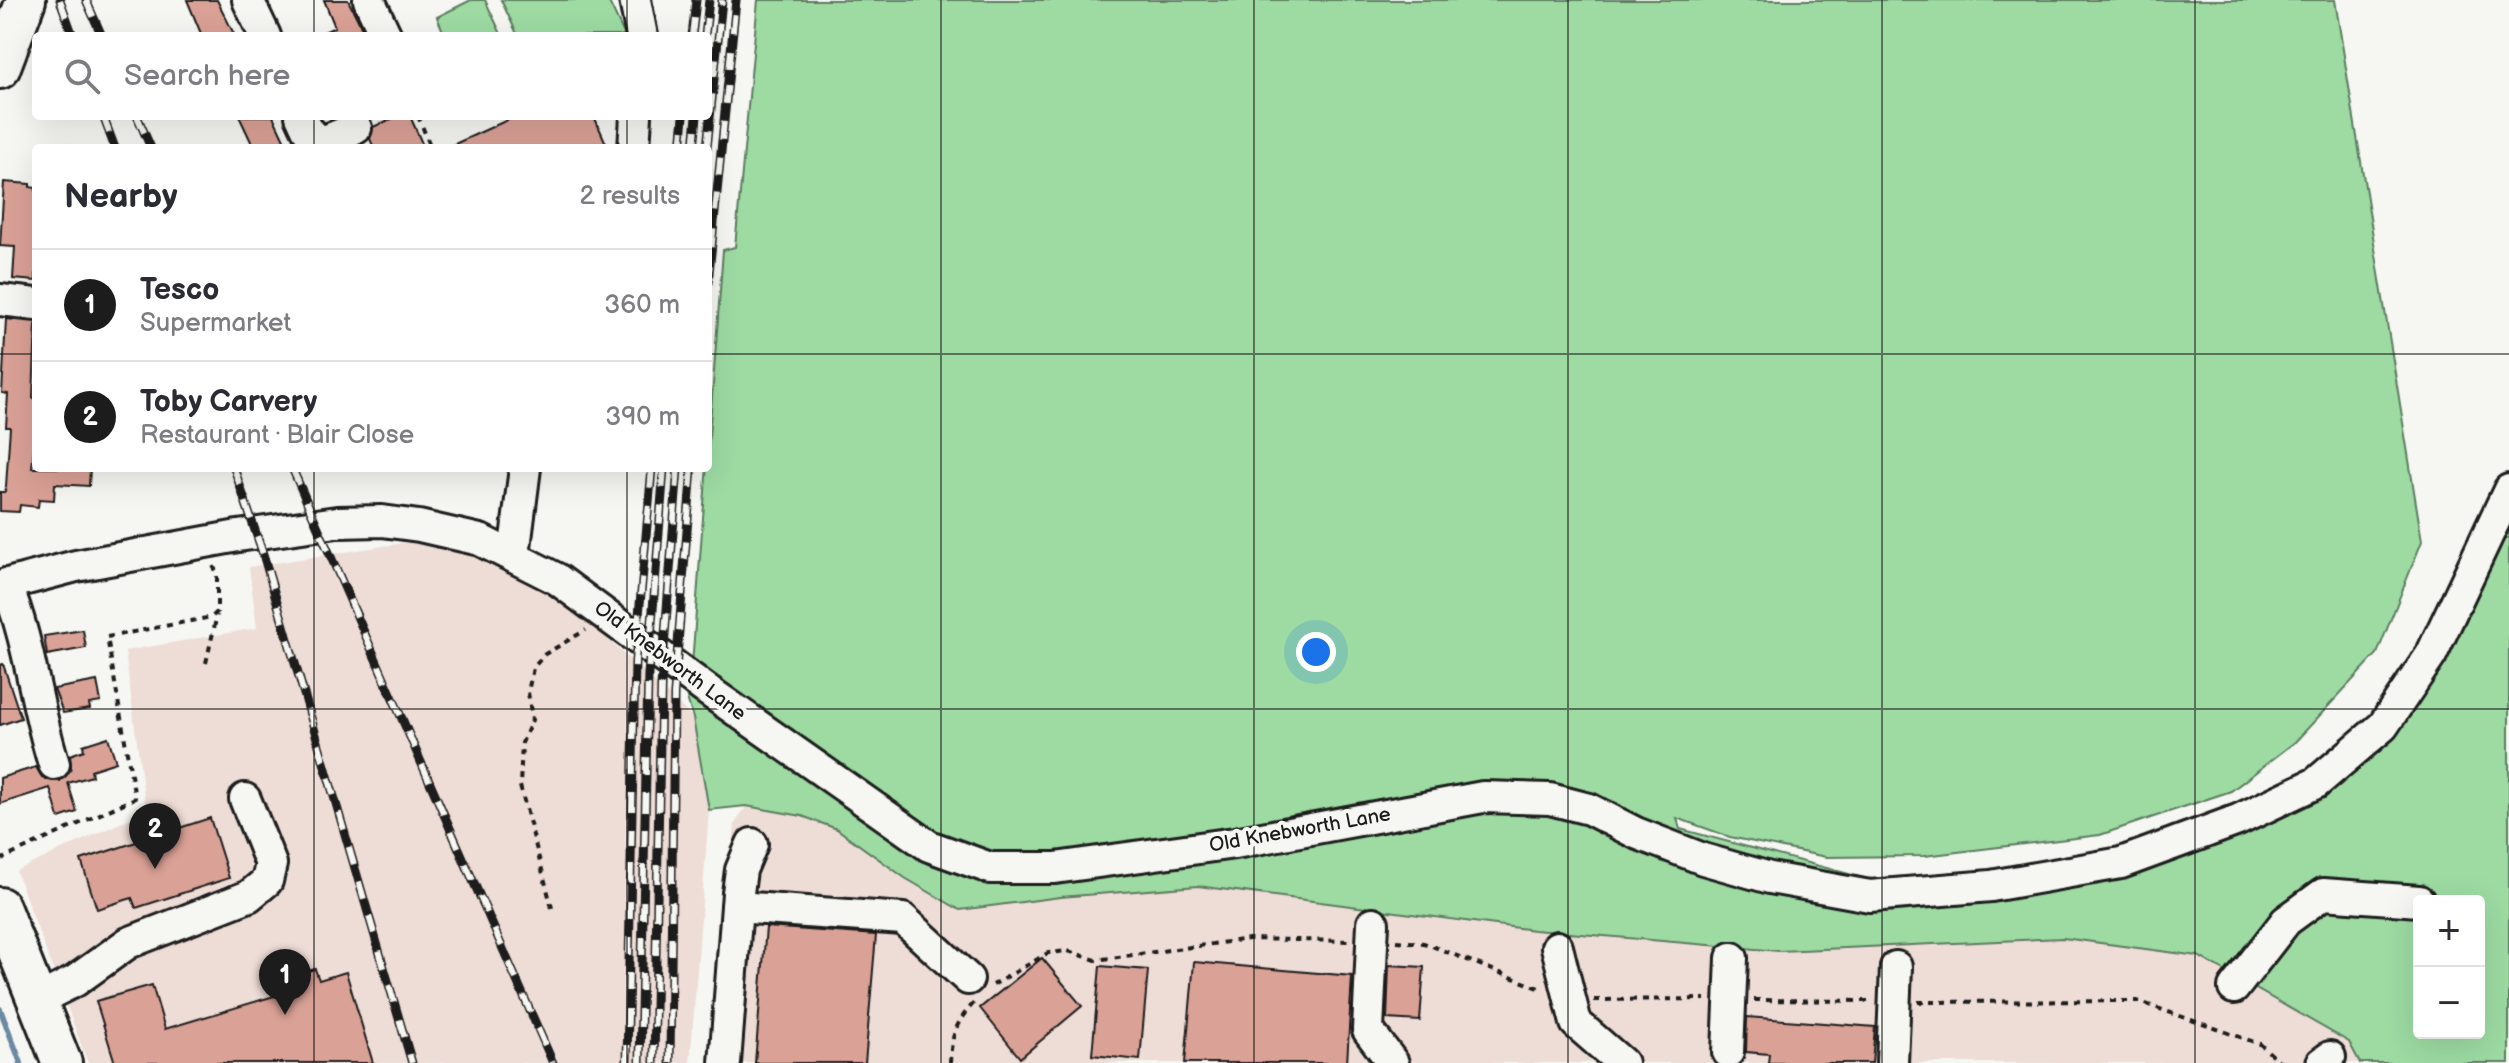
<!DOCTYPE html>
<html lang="en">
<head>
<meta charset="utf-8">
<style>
  :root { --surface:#fff; --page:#f7f7f7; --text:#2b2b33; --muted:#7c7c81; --line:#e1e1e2; --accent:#1c1c1c }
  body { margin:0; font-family:"Balsamiq Sans",sans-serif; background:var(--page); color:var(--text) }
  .controls { position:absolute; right:24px; bottom:24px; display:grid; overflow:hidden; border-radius:8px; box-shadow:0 8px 32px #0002 }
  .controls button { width:72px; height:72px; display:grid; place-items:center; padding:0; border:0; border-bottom:2px solid var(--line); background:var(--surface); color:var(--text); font:40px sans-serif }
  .you { position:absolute; left:1316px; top:652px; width:28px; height:28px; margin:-20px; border:6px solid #fff; border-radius:50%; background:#1a73e8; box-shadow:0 0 0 12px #1a73e833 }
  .badge { display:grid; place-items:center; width:52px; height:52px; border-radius:50%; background:var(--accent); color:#fff; font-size:26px; font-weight:700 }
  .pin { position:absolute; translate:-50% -66px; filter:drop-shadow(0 2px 4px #0008) }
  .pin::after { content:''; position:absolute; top:42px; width:28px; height:24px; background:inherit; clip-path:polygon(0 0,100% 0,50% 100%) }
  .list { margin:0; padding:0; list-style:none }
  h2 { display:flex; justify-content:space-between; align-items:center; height:104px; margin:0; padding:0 32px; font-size:34px }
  h2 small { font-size:26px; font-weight:400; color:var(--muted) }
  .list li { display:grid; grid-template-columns:52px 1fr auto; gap:24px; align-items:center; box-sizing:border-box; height:112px; padding:0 32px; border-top:2px solid var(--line) }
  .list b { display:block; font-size:30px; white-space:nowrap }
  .list p { margin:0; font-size:26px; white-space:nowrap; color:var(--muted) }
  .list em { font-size:26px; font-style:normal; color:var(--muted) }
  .icon { flex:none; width:44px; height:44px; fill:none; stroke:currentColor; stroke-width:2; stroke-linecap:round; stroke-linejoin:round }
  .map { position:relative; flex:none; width:2509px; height:1063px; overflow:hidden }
  .search { position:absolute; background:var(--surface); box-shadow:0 8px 32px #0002; left:32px; top:32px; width:680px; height:88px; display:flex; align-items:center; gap:20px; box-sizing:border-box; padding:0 28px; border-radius:8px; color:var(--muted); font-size:30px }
  .panel { position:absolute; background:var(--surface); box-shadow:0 8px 32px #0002; left:32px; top:144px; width:680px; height:328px; border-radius:8px }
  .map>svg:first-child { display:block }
  .built { fill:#eedcd6 }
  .green { fill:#9ddba3; stroke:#5c7c60; stroke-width:2; fill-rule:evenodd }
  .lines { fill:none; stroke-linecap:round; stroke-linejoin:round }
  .stream { stroke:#6b89a3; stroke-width:6 }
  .building { fill:#daa196; stroke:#1c1c1c; stroke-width:2 }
  .minor-casing { stroke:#1c1c1c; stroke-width:36 }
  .major-casing { stroke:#1c1c1c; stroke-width:44 }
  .path { stroke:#1c1c1c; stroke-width:4; stroke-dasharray:6 6; stroke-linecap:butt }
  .minor { stroke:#f6f6f2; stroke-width:30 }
  .major { stroke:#f6f6f2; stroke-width:38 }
  .rail-casing { stroke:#1c1c1c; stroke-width:9 }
  .rail { stroke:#f6f6f2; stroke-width:6; stroke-dasharray:18; stroke-linecap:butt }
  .grid { fill:none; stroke:#1c1c1c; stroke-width:2; stroke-opacity:0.55 }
  .labels { text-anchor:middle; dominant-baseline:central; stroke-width:8; stroke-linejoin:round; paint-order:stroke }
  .street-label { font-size:20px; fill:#1c1c1c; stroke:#f6f6f2 }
</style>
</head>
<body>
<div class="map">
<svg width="2509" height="1063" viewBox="0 0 2509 1063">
  <rect width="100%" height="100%" fill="#f6f6f2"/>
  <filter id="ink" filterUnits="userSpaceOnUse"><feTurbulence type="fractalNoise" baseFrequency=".0125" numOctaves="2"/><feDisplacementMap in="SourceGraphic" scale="16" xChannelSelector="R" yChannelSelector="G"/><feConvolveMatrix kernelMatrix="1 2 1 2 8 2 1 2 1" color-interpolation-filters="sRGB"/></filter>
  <g filter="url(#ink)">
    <g class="built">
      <polygon points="429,539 546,582 693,718 709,810 690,1063 88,1063 16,871 146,811 125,651 257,628 249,567"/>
      <polygon points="746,806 802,816 837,829 905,878 960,910 1060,897 1198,886 1534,930 1779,951 2063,938 2198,956 2349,1042 2360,1063 712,1063 735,824"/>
    </g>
    <g class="green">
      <polygon points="471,0 485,0 502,36 445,36 437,17"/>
      <polygon points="501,0 608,0 625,36 518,36"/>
      <polygon points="758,0 2335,0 2422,541 2377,654 2295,742 2231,791 2100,835 1924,856 1826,857 1730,837 1677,818 1680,829 1868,879 1868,885 1731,856 1557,791 1048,860 989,859 933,838 692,665 723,250 735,247"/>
      <path d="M2509 527V1063H2360L2349 1042 2198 956 2063 938 1779 951 1534 930 1198 886 1060 897 960 910 905 878 837 829 802 816 746 806 709 810 693 718 683 685 981 876 1482 807H1538L1804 893 2198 846 2319 800 2387 739 2440 670ZM2419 901H2479V1033H2419Z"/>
    </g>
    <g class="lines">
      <polyline class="stream" points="0,1009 21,1063"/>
    </g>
    <g class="building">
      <polygon points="187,0 217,0 235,36 202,36"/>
      <polygon points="324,0 348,0 366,36 315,36 335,27"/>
      <polygon points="239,116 273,116 288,148 254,148"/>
      <polygon points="398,116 410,116 424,148 374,148 370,139 373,127"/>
      <polygon points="516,116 594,116 608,148 446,148"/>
      <polygon points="4,182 30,184 30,187 36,188 36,281 13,279 15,247 0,246"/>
      <polygon points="6,319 36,322 33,398 36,398 36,429 32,468 90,468 89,486 55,484 54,500 39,499 38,507 20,505 19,512 0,511 0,492 5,492 6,486 10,427 6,427 8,394 2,393"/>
      <polygon points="83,630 86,648 47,655 44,636"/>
      <polygon points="3,664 21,718 0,725 0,665"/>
      <polygon points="97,681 101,702 89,704 90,709 63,713 54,689"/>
      <polygon points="108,737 116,762 91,770 92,776 68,783 77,812 59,818 50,788 0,804 0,778 36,767 42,777 60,781 71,769 70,755 84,750 83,745"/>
      <polygon points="210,818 229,878 136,908 132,898 97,909 81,860"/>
      <polygon points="766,927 876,935 865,1063 755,1063"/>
      <polygon points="1042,958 1082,1006 1020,1058 980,1008"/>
      <polygon points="1194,962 1352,976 1347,1063 1185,1063"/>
      <polygon points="1389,965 1424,967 1420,1021 1387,1019"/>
      <polygon points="1100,966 1148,970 1140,1060 1092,1055"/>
      <polygon points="315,969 319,980 346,972 373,1063 115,1063 96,1001 152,985 165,1029 294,990 290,976"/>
      <polygon points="1747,1017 1875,1027 1872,1063 1768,1063 1769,1054 1746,1052"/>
    </g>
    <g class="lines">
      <defs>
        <g id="minor">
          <polyline points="248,0 265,36"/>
          <polyline points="369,0 386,36"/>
          <polyline points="635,0 642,36"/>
          <polyline points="301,116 307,129 325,148"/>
          <polyline points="322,142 356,128"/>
          <polyline points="634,148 636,116"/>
          <polyline points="0,300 36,304"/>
          <polyline points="514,555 525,468"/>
          <path d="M6 584C30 641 35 705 54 764"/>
          <polyline points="0,586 76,566 238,536 337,522 382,521 419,526 480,540 557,579 707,690 929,846 990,868 1055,868 1235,843 1483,797 1550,799 1589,809 1636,833 1703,859 1770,878 1870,896 1991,886 2121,863 2238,820 2316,783 2383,726 2431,655 2509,490"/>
          <polyline points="737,907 903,919 968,979"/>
          <polyline points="1373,923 1368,1030 1393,1063"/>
          <polyline points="1557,947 1576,1023 1622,1063"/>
          <polyline points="2234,988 2286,921 2323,894 2419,901"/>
          <polyline points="37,1000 75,981 128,943 249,896 267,881 271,864 245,799"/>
          <polyline points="1728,1052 1732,958"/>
          <polyline points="725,1063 738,893 741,870 752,844"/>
          <polyline points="1892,1063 1896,967"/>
          <polyline points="2322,1063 2330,1057"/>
        </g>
        <g id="major">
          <polyline points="0,69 26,0"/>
          <polyline points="0,907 62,1063"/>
        </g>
      </defs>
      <use href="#minor" class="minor-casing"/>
      <use href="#major" class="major-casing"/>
      <g class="path">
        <polyline points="418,116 431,148"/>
        <polyline points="206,663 217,615"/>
        <polyline points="0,860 135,798 107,637 212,617 217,612 217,572 213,566"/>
        <polyline points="552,908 520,786 522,743 532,720 528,692 533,668 545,654 586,630"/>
        <polyline points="1397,941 1424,943 1544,990"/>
        <polyline points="993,985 1048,953 1068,951 1096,960 1249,939 1348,941"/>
        <polyline points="1594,1000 1705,999"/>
        <polyline points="1754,1000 1869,1001"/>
        <polyline points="1918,1002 2137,1001 2260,1044 2281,1063"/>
        <path d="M950 1063C951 1036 956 1021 975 1002"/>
      </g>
      <use href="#minor" class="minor"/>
      <use href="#major" class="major"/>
      <defs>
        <g id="rail">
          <polyline points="60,0 73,36"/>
          <polyline points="86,0 102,36"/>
          <polyline points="692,36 696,0"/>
          <polyline points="705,36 709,0"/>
          <polyline points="103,116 115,148"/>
          <polyline points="137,116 151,148"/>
          <polyline points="681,148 684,116"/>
          <polyline points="694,148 697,116"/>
          <polyline points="707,148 722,0"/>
          <polyline points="708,283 736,0"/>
          <polyline points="234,468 263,554 412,1063"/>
          <polyline points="292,468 553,1063"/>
          <polyline points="627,1063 635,661 652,468"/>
          <polyline points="640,1063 648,674 664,468"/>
          <polyline points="654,1063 661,686 678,468"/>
          <polyline points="670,1063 674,694 692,468"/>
        </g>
      </defs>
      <use href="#rail" class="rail-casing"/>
      <use href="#rail" class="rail"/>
    </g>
  </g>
  <path class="grid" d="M314 0V36M627 0V36M941 0V1063M1254 0V1063M1568 0V1063M1882 0V1063M2195 0V1063M314 116V148M627 116V148M0 354H36M708 354H2509M314 468V1063M627 468V1063M0 709H2509"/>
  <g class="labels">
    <g class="street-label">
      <text transform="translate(670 661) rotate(37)">Old Knebworth Lane</text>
      <text transform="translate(1300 830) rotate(-10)">Old Knebworth Lane</text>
    </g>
  </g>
</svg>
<div class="controls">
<button>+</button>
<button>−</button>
</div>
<div class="you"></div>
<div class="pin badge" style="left:285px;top:1015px">1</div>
<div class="pin badge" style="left:155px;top:869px">2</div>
<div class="search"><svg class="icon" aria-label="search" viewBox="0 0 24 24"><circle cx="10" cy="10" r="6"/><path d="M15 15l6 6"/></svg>Search here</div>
<section class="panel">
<h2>Nearby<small>2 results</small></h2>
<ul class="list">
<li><span class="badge">1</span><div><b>Tesco</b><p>Supermarket</p></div><em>360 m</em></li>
<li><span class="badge">2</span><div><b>Toby Carvery</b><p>Restaurant · Blair Close</p></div><em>390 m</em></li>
</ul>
</section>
</div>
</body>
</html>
